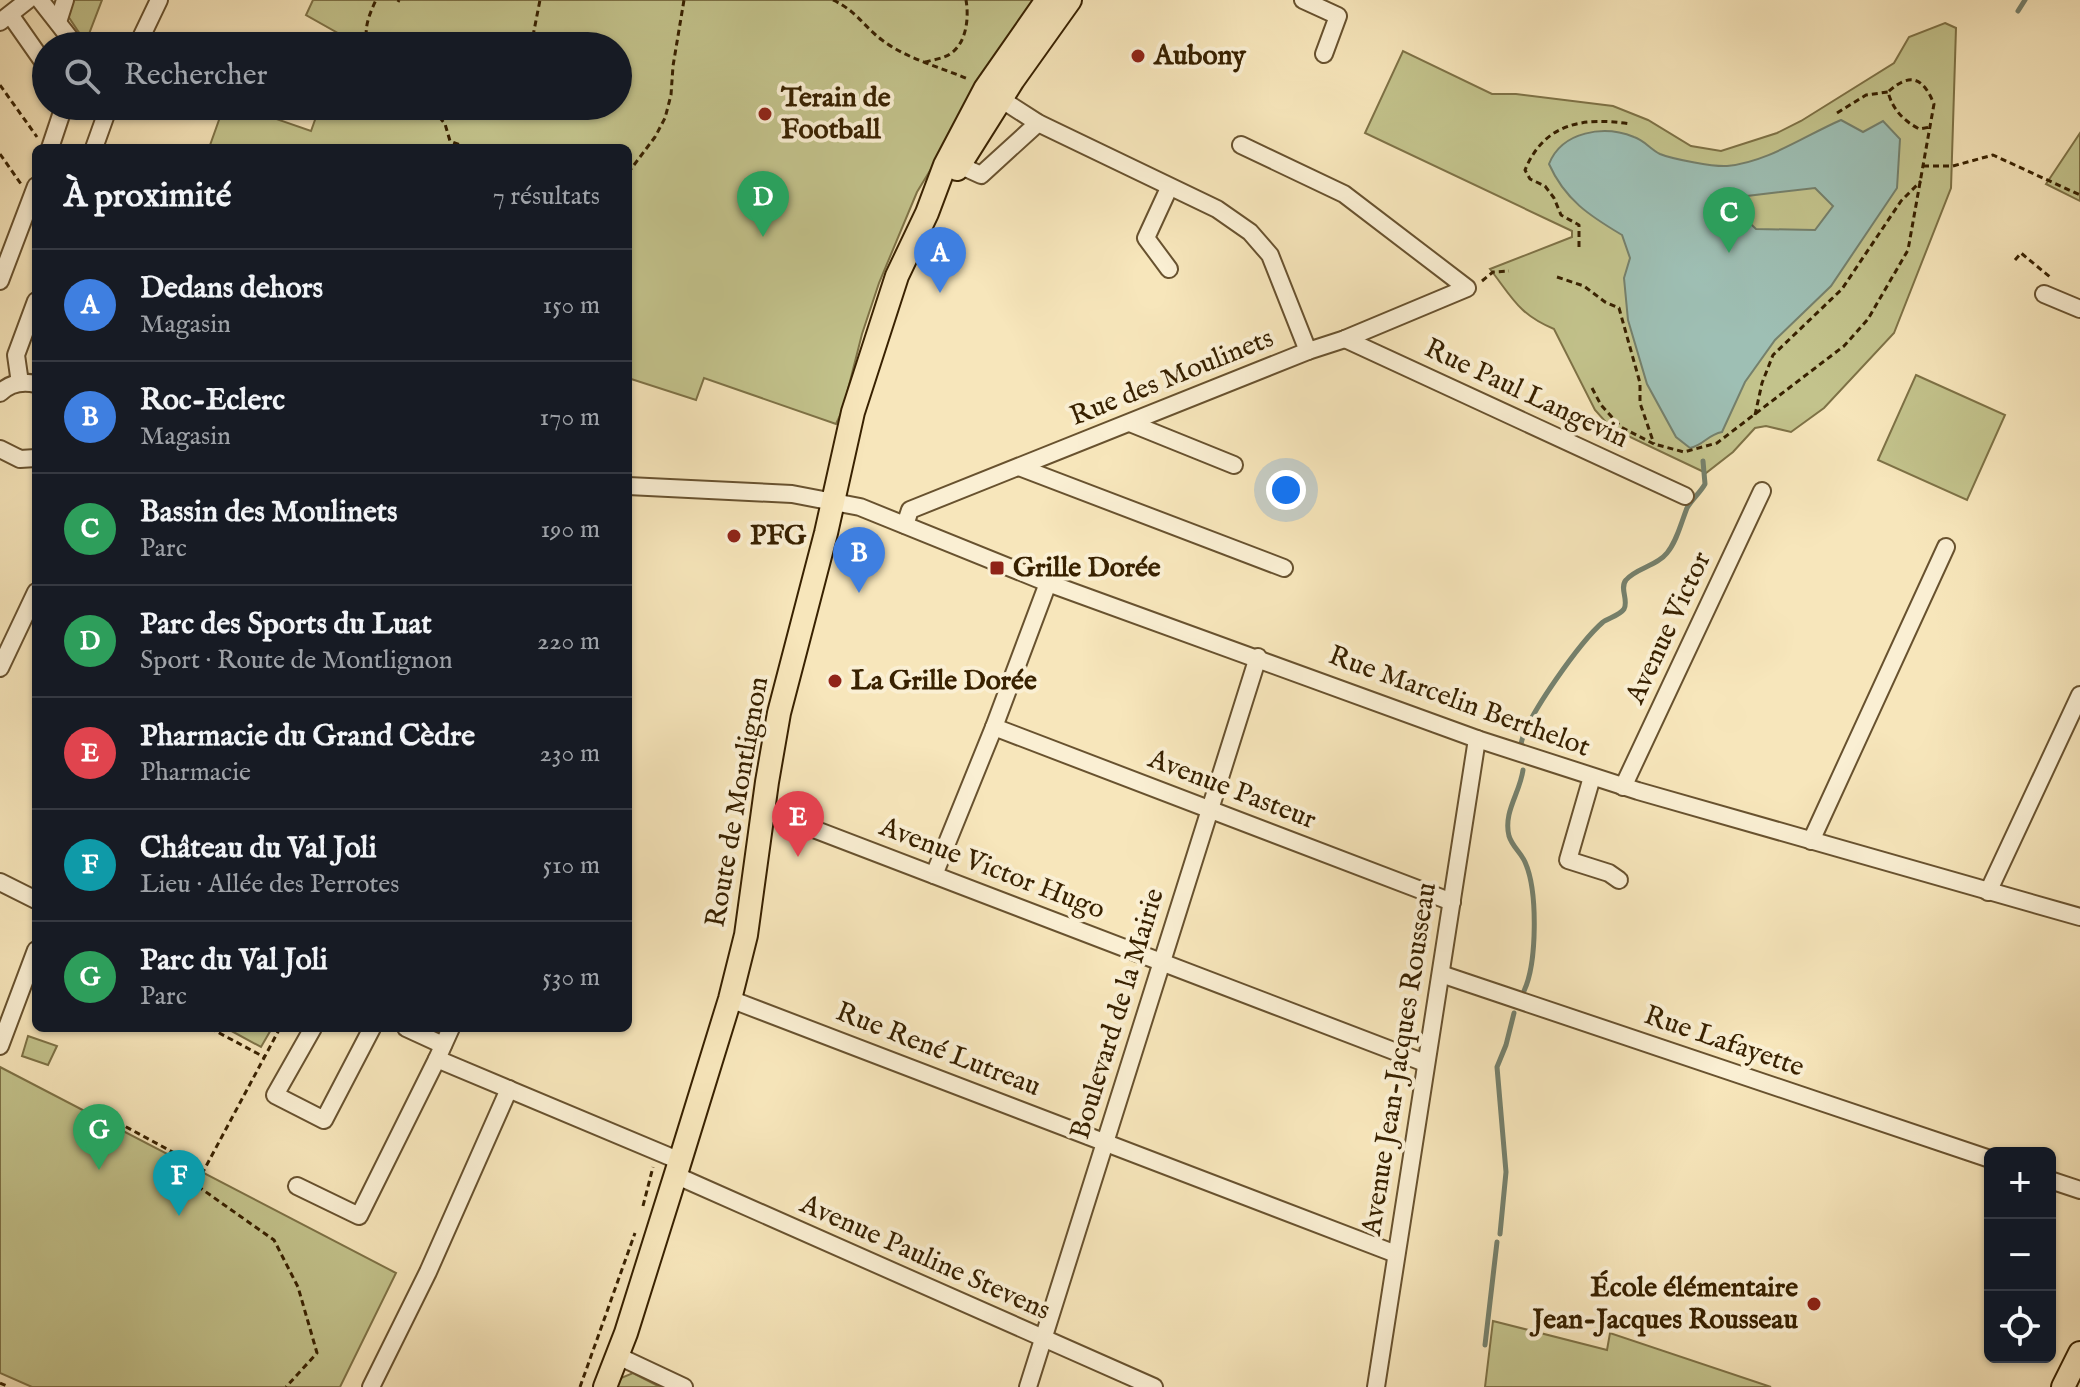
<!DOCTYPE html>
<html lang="fr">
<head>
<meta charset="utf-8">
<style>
  :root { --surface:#171b24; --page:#242831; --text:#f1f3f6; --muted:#9ea1a6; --line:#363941; --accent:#c59692 }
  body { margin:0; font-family:"IM FELL English",serif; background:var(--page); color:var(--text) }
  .controls { position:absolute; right:24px; bottom:24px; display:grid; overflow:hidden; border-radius:12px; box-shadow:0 2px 6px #0004 }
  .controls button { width:72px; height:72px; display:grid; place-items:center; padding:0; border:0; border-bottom:2px solid var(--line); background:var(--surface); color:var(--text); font:40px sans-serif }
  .you { position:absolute; left:1286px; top:490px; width:28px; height:28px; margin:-20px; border:6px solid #fff; border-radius:50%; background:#1a73e8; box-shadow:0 0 0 12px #1a73e833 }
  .badge { display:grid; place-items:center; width:52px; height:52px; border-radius:50%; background:var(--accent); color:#fff; font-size:26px; font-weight:700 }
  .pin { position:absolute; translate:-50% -66px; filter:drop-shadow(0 2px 4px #0008) }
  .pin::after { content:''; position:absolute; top:42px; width:28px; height:24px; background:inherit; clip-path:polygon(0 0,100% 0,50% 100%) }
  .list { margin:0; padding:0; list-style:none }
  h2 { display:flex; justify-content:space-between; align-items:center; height:104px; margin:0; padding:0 32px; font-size:34px }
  h2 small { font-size:26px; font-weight:400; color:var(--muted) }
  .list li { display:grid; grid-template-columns:52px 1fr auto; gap:24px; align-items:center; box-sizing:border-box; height:112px; padding:0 32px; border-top:2px solid var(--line) }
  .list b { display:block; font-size:30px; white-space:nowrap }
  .list p { margin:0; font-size:26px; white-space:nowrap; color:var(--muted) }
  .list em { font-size:26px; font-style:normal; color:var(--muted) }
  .icon { flex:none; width:44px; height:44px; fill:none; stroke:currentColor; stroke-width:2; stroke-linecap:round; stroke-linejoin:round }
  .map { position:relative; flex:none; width:2080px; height:1387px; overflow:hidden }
  .search { position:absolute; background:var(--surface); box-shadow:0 2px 6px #0004; left:32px; top:32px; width:600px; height:88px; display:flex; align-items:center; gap:20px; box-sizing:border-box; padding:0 28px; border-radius:44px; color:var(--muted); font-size:30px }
  .panel { position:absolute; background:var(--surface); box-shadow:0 2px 6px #0004; left:32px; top:144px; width:600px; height:888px; border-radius:12px }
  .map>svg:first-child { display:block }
  .green { fill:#c3c38c; stroke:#7e7246; stroke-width:2 }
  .water { fill:#9ebfb4; stroke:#75806c; stroke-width:2; fill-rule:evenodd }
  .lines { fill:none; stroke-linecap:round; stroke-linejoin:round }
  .stream { stroke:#75806c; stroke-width:5 }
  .minor-casing { stroke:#68522f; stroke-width:20 }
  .major-casing { stroke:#382100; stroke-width:26 }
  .path { stroke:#382100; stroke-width:3; stroke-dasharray:6 4; stroke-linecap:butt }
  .minor { stroke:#faefd3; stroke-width:16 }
  .major { stroke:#f7e6bb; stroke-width:22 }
  .poi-dot { fill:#8f2418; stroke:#faefd3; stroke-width:3 }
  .labels { text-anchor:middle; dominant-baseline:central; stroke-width:8; stroke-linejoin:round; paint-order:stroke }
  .poi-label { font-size:28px; font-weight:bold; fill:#382100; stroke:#faefd3; text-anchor:start }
  .street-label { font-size:28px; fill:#382100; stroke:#faefd3 }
</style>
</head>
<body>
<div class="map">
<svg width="2080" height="1387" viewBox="0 0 2080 1387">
  <rect width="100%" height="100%" fill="#f7e6bb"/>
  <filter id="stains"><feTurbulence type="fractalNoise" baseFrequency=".0025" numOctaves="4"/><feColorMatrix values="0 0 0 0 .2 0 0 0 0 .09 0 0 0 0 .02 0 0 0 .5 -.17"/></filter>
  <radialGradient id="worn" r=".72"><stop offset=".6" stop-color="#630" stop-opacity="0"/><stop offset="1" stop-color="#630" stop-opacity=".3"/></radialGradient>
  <g class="green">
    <polygon points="74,0 102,0 89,34 119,46 88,46 68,16"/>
    <polygon points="313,0 1045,0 978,92 917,192 879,283 862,334 843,409 836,424 704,378 696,400 628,378 628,148 209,148 224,106 239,106 311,131 320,106 618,106 618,46 340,46 343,36 306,15"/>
    <path d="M1945 23 1956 28 1951 188 1894 333 1824 408 1791 432 1766 426 1755 428 1733 452 1706 473 1611 428 1595 410 1554 329C1518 314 1512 297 1490 269L1572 237V231L1365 133 1403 51 1492 94H1516L1613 106 1648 120 1691 146 1721 151 1777 133 1801 121 1894 63 1909 37Z"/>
    <polygon points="2080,133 2080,201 2046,184"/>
    <polygon points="1916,375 2005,415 1967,500 1878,460"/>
    <polygon points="226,1028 272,1028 261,1047"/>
    <polygon points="28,1036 57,1046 48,1065 22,1056"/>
    <polygon points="0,1067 396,1273 340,1387 32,1387 0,1373"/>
    <polygon points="1493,1321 1607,1350 1610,1333 1771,1387 1485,1387"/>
    <polygon points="633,1373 660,1387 617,1387 621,1378"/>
  </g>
  <path class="water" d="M1841 120 1863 132 1883 121 1900 139 1897 188 1831 286 1775 340 1745 382 1722 432C1707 435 1704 445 1690 448L1676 437 1647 384 1628 320 1624 278 1630 258 1622 235C1590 216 1565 200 1549 164 1562 131 1604 125 1634 137 1644 140 1650 149 1660 154 1672 159 1714 167 1727 166 1768 162 1804 136 1841 120ZM1815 188 1833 206 1815 230 1756 229 1737 211 1747 196Z"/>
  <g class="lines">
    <g class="stream">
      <polyline points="2018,11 2025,0"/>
      <path d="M1521 744C1526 717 1581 641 1603 622 1609 618 1620 615 1624 609 1629 600 1619 588 1626 580 1636 568 1657 566 1667 553 1677 541 1681 523 1687 508 1692 499 1700 493 1705 484L1703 461"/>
      <path d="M1523 770C1520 793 1503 812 1509 836 1512 846 1521 853 1525 862 1538 891 1537 963 1524 991"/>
      <polyline points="1500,1234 1506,1172 1497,1067 1506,1045 1514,1013"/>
      <polyline points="1485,1345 1497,1242"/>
    </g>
    <defs>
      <g id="minor">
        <polyline points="40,0 76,46"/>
        <polyline points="1303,0 1338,16 1324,54"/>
        <polyline points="11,16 46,66"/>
        <polyline points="0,22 28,0"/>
        <polyline points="58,22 65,0"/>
        <polyline points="137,46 159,0"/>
        <polyline points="993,94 1038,123 1217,209 1250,232 1270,255 1308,351"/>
        <polyline points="50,148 64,106"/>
        <polyline points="94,148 109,106"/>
        <polyline points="959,165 981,175 1038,123"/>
        <polyline points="1169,188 1146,238 1169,269"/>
        <polyline points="0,281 36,186"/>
        <polyline points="2044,294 2080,309"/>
        <polyline points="1345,339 1685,496"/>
        <polyline points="20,383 16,355 36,301"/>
        <path d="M0 393C10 383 23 381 36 384"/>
        <polyline points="1130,423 1234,465"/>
        <polyline points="0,449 20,459 36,458"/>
        <polyline points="1019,467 1284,568"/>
        <polyline points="628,486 792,494 860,507 1048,583 1477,739 1638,791 2080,917"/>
        <polyline points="905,525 910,510 1308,351 1345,339 1467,288 1344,194 1241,145"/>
        <polyline points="0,668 36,592"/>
        <polyline points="994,727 1452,902"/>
        <polyline points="1592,777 1568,860 1609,873 1619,880"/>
        <polyline points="1623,787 1762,491"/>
        <polyline points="764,810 1425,1063"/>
        <polyline points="1811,841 1946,547"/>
        <polyline points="934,875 994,727 1048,583"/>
        <polyline points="0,882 36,900"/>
        <polyline points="1988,892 2080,695"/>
        <polyline points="1441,974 1990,1159"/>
        <polyline points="730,999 1396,1254"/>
        <polyline points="313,1028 275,1095 324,1120 372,1028"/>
        <polyline points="406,1028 443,1045"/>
        <polyline points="451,1028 437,1059 680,1161"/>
        <polyline points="0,1046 36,950"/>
        <polyline points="675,1175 1154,1387"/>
        <polyline points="2050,1180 2080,1190"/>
        <polyline points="297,1186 359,1216 437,1059"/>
        <polyline points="618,1356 684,1387"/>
        <polyline points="371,1387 428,1272 509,1089"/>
        <polyline points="1028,1387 1258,657"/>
        <polyline points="1376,1387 1477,739"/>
      </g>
      <g id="major">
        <polyline points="957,169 1013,80 1070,0"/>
        <polyline points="605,1387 626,1333 680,1161 730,999 746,935 767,782 779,713 826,533 853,412 897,276 927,213 945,165 985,89 1047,0"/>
        <polyline points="2063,1387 2080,1353"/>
      </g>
    </defs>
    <use href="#minor" class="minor-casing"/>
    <use href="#major" class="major-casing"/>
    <g class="path">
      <path d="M833 0C858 12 863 26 882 40 907 59 940 67 968 79"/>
      <polyline points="398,2 399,0"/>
      <path d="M368 46C363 29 369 15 376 0"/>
      <polyline points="531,46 540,0"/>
      <path d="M925 62C933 60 944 58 950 54 967 43 969 17 966 0"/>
      <polyline points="0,85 37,137"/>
      <polyline points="392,106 436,113 445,124 450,141 468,148"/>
      <polyline points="1837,113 1866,95 1888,92"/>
      <polyline points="0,154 21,184"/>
      <polyline points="1923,166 1953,166 1993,155 2080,195"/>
      <polyline points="628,173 655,137 665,118 671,95 673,66 684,0"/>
      <path d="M1579 247V225L1561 215 1554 198 1545 186 1530 179 1525 170C1545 122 1584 117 1631 124"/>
      <polyline points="2015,260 2021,253 2050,277"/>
      <polyline points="1557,277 1584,286 1605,302 1619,308 1640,383 1640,403 1654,444"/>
      <polyline points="1482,281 1493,272 1509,271"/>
      <path d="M1592 388 1601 405 1621 427 1654 444 1684 452 1717 443 1844 346 1868 319 1908 250 1934 104C1923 77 1910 72 1888 92 1893 110 1903 120 1919 129L1930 127"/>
      <polyline points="1755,415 1762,383 1773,355 1842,289 1901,201 1921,181"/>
      <polyline points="210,1028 264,1057"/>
      <polyline points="280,1028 196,1185 274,1240 298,1287 317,1353 286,1387"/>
      <polyline points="117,1122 204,1169"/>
      <polyline points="643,1206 653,1167"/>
      <polyline points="0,1383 9,1387"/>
      <polyline points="580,1387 635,1233"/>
    </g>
    <use href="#minor" class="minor"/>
    <use href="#major" class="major"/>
  </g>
  <g class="poi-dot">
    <circle cx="1138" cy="56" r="8"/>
    <circle cx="765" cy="114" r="8"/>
    <circle cx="734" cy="536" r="8"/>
    <rect x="989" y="560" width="16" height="16" rx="4"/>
    <circle cx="835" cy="681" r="8"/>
    <circle cx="1814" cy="1304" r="8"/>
  </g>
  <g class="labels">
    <g class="poi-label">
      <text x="1154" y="56">Aubony</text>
      <text x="781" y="98">Terain de<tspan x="781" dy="32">Football</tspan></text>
      <text x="750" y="536">PFG</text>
      <text x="1013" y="568">Grille Dorée</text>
      <text x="851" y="681">La Grille Dorée</text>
      <text x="1798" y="1288" text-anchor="end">École élémentaire<tspan x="1798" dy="32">Jean-Jacques Rousseau</tspan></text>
    </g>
    <g class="street-label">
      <text transform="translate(1172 378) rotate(-22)">Rue des Moulinets</text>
      <text transform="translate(1526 394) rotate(25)">Rue Paul Langevin</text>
      <text transform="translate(1669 628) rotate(-65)">Avenue Victor</text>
      <text transform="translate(1459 702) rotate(20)">Rue Marcelin Berthelot</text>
      <text transform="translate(1232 790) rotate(21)">Avenue Pasteur</text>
      <text transform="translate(738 802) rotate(-80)">Route de Montlignon</text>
      <text transform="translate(992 869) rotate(21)">Avenue Victor Hugo</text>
      <text transform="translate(1118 1014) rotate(-73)">Boulevard de la Mairie</text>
      <text transform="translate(1724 1042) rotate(19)">Rue Lafayette</text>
      <text transform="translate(938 1050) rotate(21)">Rue René Lutreau</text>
      <text transform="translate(1400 1059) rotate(-81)">Avenue Jean-Jacques Rousseau</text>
      <text transform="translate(925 1258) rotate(24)">Avenue Pauline Stevens</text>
    </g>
  </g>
  <rect width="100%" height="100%" filter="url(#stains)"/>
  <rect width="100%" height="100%" fill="url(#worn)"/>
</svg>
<div class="controls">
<button>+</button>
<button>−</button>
<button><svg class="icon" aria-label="locate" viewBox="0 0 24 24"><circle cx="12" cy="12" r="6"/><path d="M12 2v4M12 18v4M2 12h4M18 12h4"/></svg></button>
</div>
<div class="you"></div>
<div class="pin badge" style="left:940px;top:293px;background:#3f7fe0">A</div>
<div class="pin badge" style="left:859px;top:593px;background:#3f7fe0">B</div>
<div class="pin badge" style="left:1729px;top:253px;background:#2e9e5b">C</div>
<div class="pin badge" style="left:763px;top:237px;background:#2e9e5b">D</div>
<div class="pin badge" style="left:798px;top:857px;background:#e0444e">E</div>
<div class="pin badge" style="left:179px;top:1216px;background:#0f9aa8">F</div>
<div class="pin badge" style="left:99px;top:1170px;background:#2e9e5b">G</div>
<div class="search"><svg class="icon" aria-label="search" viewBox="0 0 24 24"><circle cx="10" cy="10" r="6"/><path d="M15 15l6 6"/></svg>Rechercher</div>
<section class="panel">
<h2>À proximité<small>7 résultats</small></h2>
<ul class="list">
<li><span class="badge" style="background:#3f7fe0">A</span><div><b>Dedans dehors</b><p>Magasin</p></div><em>150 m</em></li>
<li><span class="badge" style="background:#3f7fe0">B</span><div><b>Roc-Eclerc</b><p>Magasin</p></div><em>170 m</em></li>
<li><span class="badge" style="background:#2e9e5b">C</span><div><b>Bassin des Moulinets</b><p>Parc</p></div><em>190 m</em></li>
<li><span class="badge" style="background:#2e9e5b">D</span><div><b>Parc des Sports du Luat</b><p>Sport · Route de Montlignon</p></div><em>220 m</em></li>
<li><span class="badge" style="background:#e0444e">E</span><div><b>Pharmacie du Grand Cèdre</b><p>Pharmacie</p></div><em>230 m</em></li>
<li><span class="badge" style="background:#0f9aa8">F</span><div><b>Château du Val Joli</b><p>Lieu · Allée des Perrotes</p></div><em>510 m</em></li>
<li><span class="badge" style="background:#2e9e5b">G</span><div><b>Parc du Val Joli</b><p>Parc</p></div><em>530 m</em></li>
</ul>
</section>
</div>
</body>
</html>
